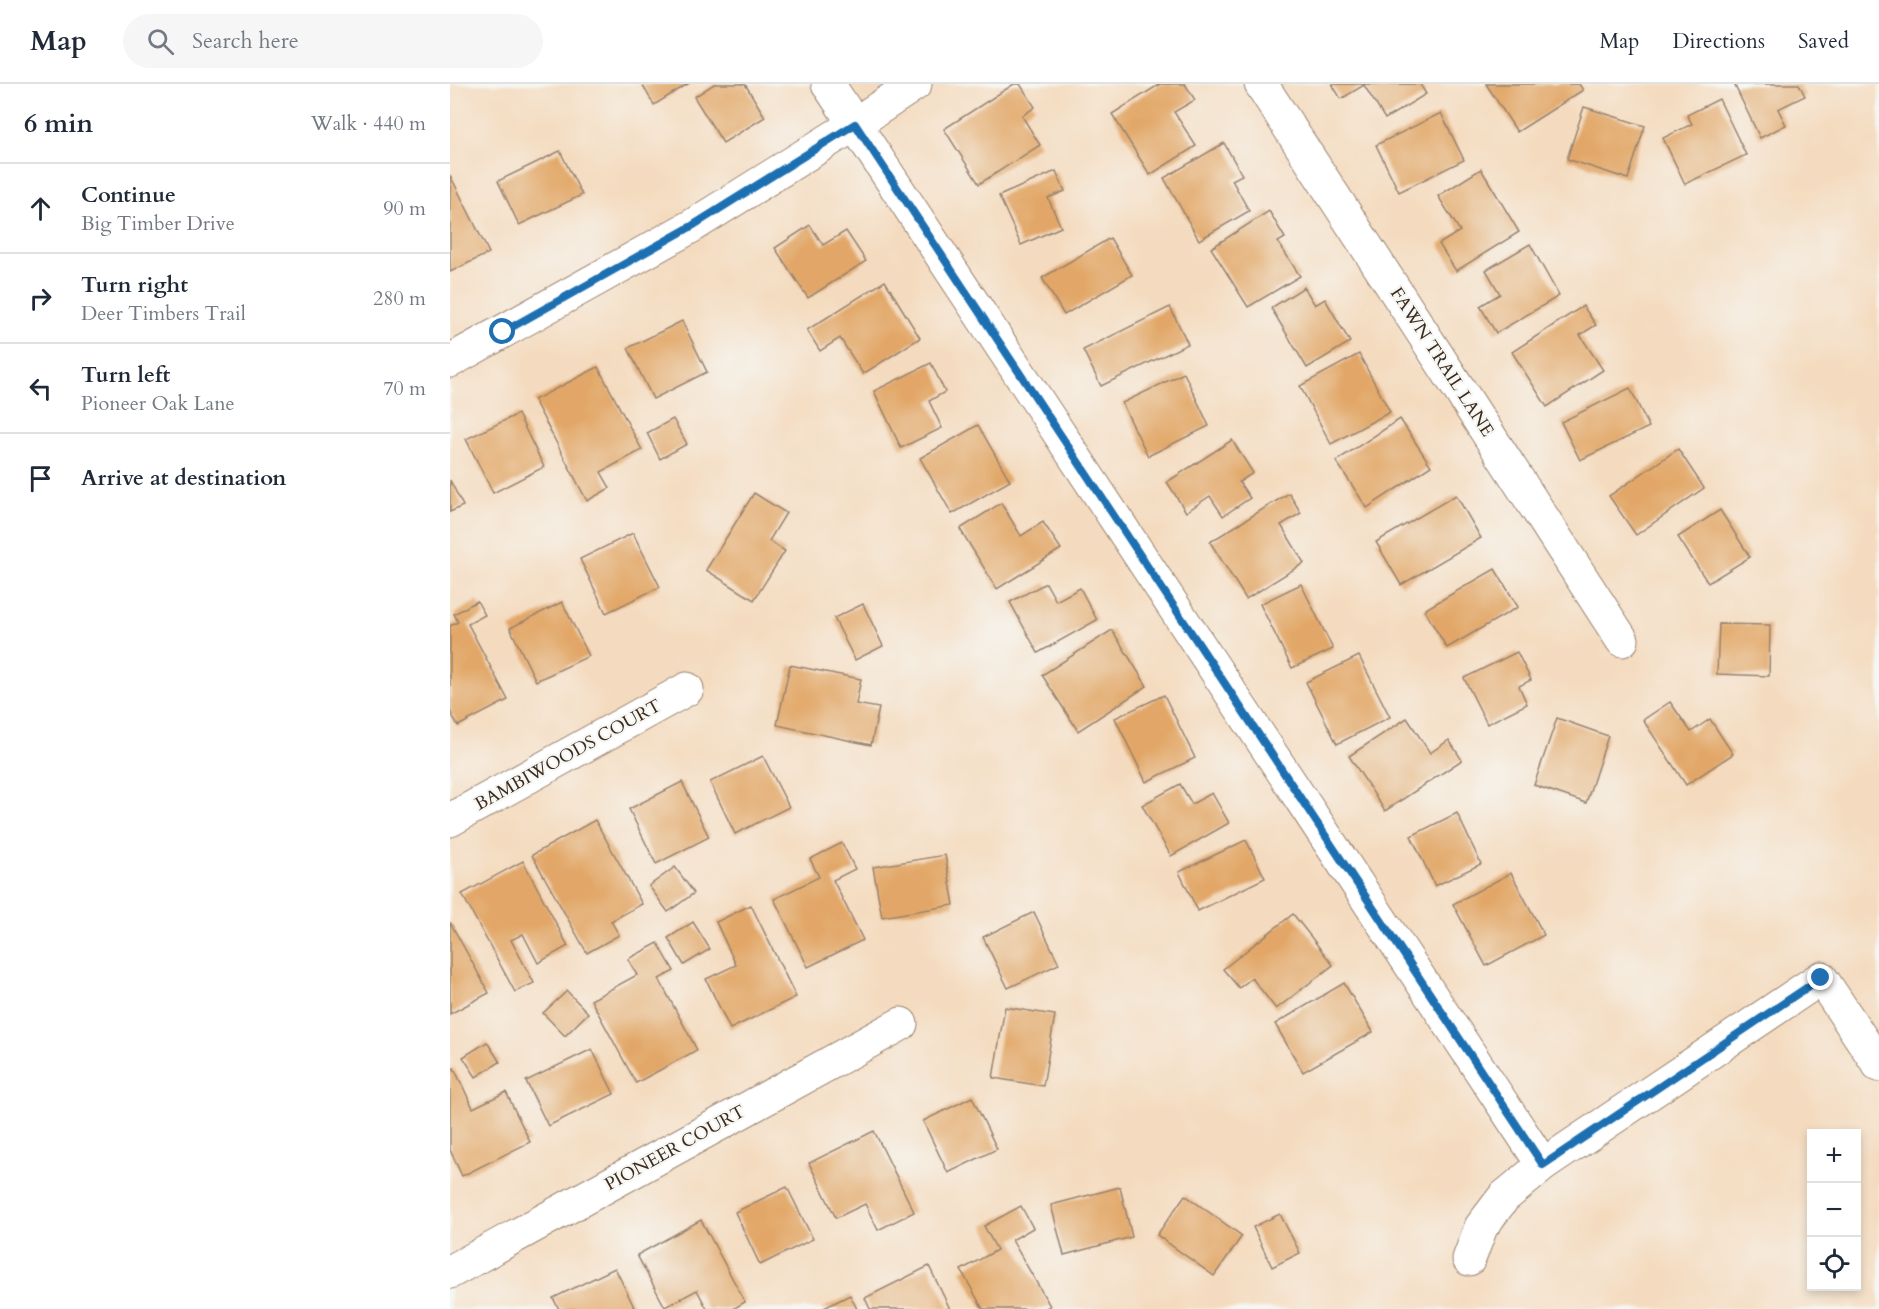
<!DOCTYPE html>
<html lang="en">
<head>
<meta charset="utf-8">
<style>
  :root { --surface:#fff; --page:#f6f6f7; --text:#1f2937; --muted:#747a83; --line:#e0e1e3 }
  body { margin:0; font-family:Cardo,serif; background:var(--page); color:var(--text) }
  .controls { position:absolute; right:18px; bottom:18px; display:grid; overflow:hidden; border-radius:0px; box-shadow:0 3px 9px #0003 }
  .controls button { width:54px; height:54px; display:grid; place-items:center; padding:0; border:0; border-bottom:2px solid var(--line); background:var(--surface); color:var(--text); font:30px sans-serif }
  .stop { position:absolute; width:18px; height:18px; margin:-14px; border:4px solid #1f6fb2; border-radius:50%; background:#fff }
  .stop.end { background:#1f6fb2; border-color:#fff; box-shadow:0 2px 6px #0008 }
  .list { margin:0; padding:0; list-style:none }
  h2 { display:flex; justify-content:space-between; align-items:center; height:78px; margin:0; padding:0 24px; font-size:26px }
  h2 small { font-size:20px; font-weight:400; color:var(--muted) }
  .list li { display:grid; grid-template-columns:39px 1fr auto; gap:18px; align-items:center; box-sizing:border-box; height:90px; padding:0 24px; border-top:2px solid var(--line) }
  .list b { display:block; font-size:22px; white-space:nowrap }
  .list p { margin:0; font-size:20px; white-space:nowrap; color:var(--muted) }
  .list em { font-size:20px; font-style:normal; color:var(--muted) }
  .icon { flex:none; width:33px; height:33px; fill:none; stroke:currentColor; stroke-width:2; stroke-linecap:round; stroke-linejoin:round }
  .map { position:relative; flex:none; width:1429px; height:1225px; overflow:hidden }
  header { display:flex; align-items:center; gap:36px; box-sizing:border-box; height:84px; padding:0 30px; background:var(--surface); border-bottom:2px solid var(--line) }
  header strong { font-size:28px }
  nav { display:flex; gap:33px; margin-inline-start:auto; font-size:21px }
  .search { width:420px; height:54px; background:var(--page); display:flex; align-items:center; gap:15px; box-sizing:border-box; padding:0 21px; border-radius:33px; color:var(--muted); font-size:22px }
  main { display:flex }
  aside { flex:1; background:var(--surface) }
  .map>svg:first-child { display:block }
  .building { fill:#e2a767 }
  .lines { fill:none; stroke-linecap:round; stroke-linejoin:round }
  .minor-casing { stroke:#98826e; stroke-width:35 }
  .minor { stroke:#fff; stroke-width:33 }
  .route { stroke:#1f6fb2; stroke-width:8 }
  .labels { text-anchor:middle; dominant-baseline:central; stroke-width:4.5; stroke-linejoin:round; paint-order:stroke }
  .street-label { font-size:18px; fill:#3b2a1e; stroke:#f6f6f2 }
</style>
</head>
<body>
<header>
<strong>Map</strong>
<div class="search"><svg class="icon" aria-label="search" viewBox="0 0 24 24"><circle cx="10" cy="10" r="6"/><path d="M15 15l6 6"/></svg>Search here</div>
<nav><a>Map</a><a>Directions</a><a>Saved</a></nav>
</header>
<main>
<aside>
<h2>6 min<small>Walk · 440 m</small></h2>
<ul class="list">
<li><svg class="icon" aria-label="ahead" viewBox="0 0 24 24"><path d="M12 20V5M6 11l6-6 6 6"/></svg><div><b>Continue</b><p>Big Timber Drive</p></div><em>90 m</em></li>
<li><svg class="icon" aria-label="right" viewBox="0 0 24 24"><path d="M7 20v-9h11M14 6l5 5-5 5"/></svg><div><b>Turn right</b><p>Deer Timbers Trail</p></div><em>280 m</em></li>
<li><svg class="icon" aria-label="left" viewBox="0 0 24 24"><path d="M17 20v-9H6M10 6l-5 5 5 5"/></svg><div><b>Turn left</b><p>Pioneer Oak Lane</p></div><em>70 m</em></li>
<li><svg class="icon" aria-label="arrive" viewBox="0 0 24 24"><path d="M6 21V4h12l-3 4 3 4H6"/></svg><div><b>Arrive at destination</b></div></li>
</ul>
</aside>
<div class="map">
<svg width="1429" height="1225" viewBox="0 0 1429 1225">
  <rect width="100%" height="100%" fill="#f6f6f2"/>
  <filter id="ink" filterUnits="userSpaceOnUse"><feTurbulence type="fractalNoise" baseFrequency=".0167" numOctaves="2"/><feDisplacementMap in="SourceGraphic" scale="12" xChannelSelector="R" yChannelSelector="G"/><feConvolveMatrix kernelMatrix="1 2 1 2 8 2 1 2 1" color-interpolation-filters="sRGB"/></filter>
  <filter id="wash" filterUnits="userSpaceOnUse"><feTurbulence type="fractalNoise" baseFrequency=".008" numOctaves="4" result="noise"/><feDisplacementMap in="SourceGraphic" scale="24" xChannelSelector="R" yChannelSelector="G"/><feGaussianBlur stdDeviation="1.35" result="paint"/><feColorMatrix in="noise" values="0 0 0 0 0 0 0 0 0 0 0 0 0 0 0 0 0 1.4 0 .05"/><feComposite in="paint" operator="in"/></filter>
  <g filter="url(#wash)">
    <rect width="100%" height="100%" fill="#f4dbbf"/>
    <g id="blocks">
      <g class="building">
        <polygon points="192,0 238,0 204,21"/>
        <polygon points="264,0 295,0 315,33 273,59 244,13"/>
        <polygon points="564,0 570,0 585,23 572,32 590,61 529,100 494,45"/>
        <polygon points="710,0 735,0 745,16 724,28 746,62 700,91 662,30"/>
        <polygon points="882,0 970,0 976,10 935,35 914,1 891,15"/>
        <polygon points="1036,0 1129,0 1133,6 1067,48"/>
        <polygon points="1288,0 1349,0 1355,12 1328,25 1336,41 1310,54 1285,2"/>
        <polygon points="1269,15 1296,71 1235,100 1213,54 1242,40 1237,31"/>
        <polygon points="1134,23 1195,42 1178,95 1117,75"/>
        <polygon points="991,29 1014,76 949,108 926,61"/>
        <polygon points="774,59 792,91 782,96 799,127 749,156 714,94"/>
        <polygon points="110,67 132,111 69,141 48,97"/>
        <polygon points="1031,85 1069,148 1006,187 989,160 1010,147 988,112"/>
        <polygon points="606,87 615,107 598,114 611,143 571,161 549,112"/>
        <polygon points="0,91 39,169 0,188"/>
        <polygon points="819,127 835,154 828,158 850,192 798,223 761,164"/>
        <polygon points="360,141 373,161 396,147 416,177 358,214 325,164"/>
        <polygon points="660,154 682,191 614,231 592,194"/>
        <polygon points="1080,160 1109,212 1046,249 1030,222 1050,210 1036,186"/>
        <polygon points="435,197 470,254 413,290 390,254 370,267 357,246"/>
        <polygon points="854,203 865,221 875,215 900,258 857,284 821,224"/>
        <polygon points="1133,222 1146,241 1130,251 1153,286 1097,323 1062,268"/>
        <polygon points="720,223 738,260 651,302 633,266"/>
        <polygon points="232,237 257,288 203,315 178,264"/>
        <polygon points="909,270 940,328 881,360 850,302"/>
        <polygon points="481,279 495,308 479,317 492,344 451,364 424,307"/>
        <polygon points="148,283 192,366 151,388 160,404 137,417 84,316"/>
        <polygon points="734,289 759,342 698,372 672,319"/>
        <polygon points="1180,304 1199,343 1130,376 1111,338"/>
        <polygon points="68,330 94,383 43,409 16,355"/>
        <polygon points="223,335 237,360 210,375 197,349"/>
        <polygon points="950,335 981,382 917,424 886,377"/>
        <polygon points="528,341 560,397 502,430 470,374"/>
        <polygon points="782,356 803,389 789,398 800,414 773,432 760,412 736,428 717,398"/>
        <polygon points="1228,365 1254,404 1186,451 1159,412"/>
        <polygon points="0,396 13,422 0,428"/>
        <polygon points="304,409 336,429 319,457 335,467 304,516 256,486"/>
        <polygon points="839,409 851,429 831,441 854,479 796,515 760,458"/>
        <polygon points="1006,411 1031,454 951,501 926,458"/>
        <polygon points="551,419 571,452 593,438 611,465 547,505 510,445"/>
        <polygon points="1270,426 1300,473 1258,499 1228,453"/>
        <polygon points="183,449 210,503 156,529 130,475"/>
        <polygon points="1045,485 1068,523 997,564 974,526"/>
        <polygon points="596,499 606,517 630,504 647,536 588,569 560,518"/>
        <polygon points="851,500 883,565 842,584 810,520"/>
        <polygon points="27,517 35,531 18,540 58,616 8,642 0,627 0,542 8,538 4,530"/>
        <polygon points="112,518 139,572 86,597 60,544"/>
        <polygon points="413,520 433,562 405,576 384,534"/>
        <polygon points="1269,540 1320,541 1319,592 1267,590"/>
        <polygon points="662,546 697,602 628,647 592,591"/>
        <polygon points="1067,568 1081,596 1069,602 1077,620 1037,640 1014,594"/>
        <polygon points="909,572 940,633 887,660 856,598"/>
        <polygon points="340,581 411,595 406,620 429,624 421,661 327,641"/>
        <polygon points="714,611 745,674 696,698 665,634"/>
        <polygon points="1220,618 1241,648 1260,635 1283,670 1236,701 1193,636"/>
        <polygon points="957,634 980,669 999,656 1012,676 935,727 899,672"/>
        <polygon points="1107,634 1158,652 1136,719 1084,701"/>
        <polygon points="313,672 339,723 285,750 260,698"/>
        <polygon points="232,698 259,753 206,780 179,725"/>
        <polygon points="730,700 742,720 762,709 779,739 721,772 692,721"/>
        <polygon points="1007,729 1031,780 985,802 961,752"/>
        <polygon points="145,736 192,820 161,837 169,851 137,869 82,771"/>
        <polygon points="796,756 815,794 748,827 729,788"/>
        <polygon points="392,759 405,785 383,796 413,856 358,883 324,815 369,793 360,775"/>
        <polygon points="495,771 504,821 432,833 423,783"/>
        <polygon points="73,777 118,862 88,879 73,850 61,856 84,899 65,908 12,810"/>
        <polygon points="225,783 244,809 218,828 199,802"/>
        <polygon points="1061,789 1094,851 1036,882 1003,820"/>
        <polygon points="301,821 346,913 280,945 256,895 286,881 266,838"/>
        <polygon points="584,828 609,880 558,904 533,853"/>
        <polygon points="843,830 883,881 826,925 802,894 789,904 773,885"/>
        <polygon points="0,838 39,909 0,930"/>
        <polygon points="243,838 260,865 234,881 218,854"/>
        <polygon points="208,859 224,887 209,895 247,966 186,999 141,916 187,891 178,875"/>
        <polygon points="894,899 923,948 853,988 825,940"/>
        <polygon points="117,907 138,929 115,952 93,929"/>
        <polygon points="555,923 605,931 593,1002 543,994"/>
        <polygon points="37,958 50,978 26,993 13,973"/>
        <polygon points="142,965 164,1010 98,1042 76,997"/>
        <polygon points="4,984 23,1024 56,1008 80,1058 12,1092 0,1066 0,986"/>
        <polygon points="522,1013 547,1065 498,1089 473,1037"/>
        <polygon points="424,1047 464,1128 428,1146 415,1120 386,1134 359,1079"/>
        <polygon points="337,1103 363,1155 310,1181 285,1128"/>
        <polygon points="670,1103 682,1153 614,1171 601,1121"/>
        <polygon points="735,1111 792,1152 764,1192 707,1151"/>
        <polygon points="571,1122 583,1144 562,1156 600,1222 594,1225 533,1225 511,1186 547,1166 534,1142"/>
        <polygon points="830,1130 850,1169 822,1183 803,1143"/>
        <polygon points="251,1136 295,1218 283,1225 257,1225 247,1206 215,1223 187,1171"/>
        <polygon points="479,1182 500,1225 420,1225 415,1214"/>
        <polygon points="165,1184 185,1225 109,1225 103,1214"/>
        <polygon points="400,1211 407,1225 372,1225"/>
      </g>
    </g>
  </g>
  <g filter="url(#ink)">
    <use href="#blocks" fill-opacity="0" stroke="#98826e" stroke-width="1.5"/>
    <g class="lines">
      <defs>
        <g id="minor">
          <polyline points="378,0 1093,1081"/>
          <polyline points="811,0 1172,556"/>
          <polyline points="0,277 242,142 405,40 465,0"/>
          <polyline points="0,736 237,605"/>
          <polyline points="1019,1175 1031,1143 1054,1113 1093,1081 1371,894 1429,981"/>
          <polyline points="0,1188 451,940"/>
        </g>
      </defs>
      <use href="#minor" class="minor-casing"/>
      <use href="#minor" class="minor"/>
    </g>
  </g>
  <g class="lines" filter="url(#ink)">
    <polyline class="route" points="53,248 242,142 405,40 1093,1081 1371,894"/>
  </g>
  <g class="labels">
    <g class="street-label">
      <text transform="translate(992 278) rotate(57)">FAWN TRAIL LANE</text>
      <text transform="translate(118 671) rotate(-29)">BAMBIWOODS COURT</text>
      <text transform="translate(225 1064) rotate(-29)">PIONEER COURT</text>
    </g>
  </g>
</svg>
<div class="controls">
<button>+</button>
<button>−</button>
<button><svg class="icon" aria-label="locate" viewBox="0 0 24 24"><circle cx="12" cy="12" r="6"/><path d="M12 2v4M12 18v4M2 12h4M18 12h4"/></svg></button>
</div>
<div class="stop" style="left:53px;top:248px"></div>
<div class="stop end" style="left:1371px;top:894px"></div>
</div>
</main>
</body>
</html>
